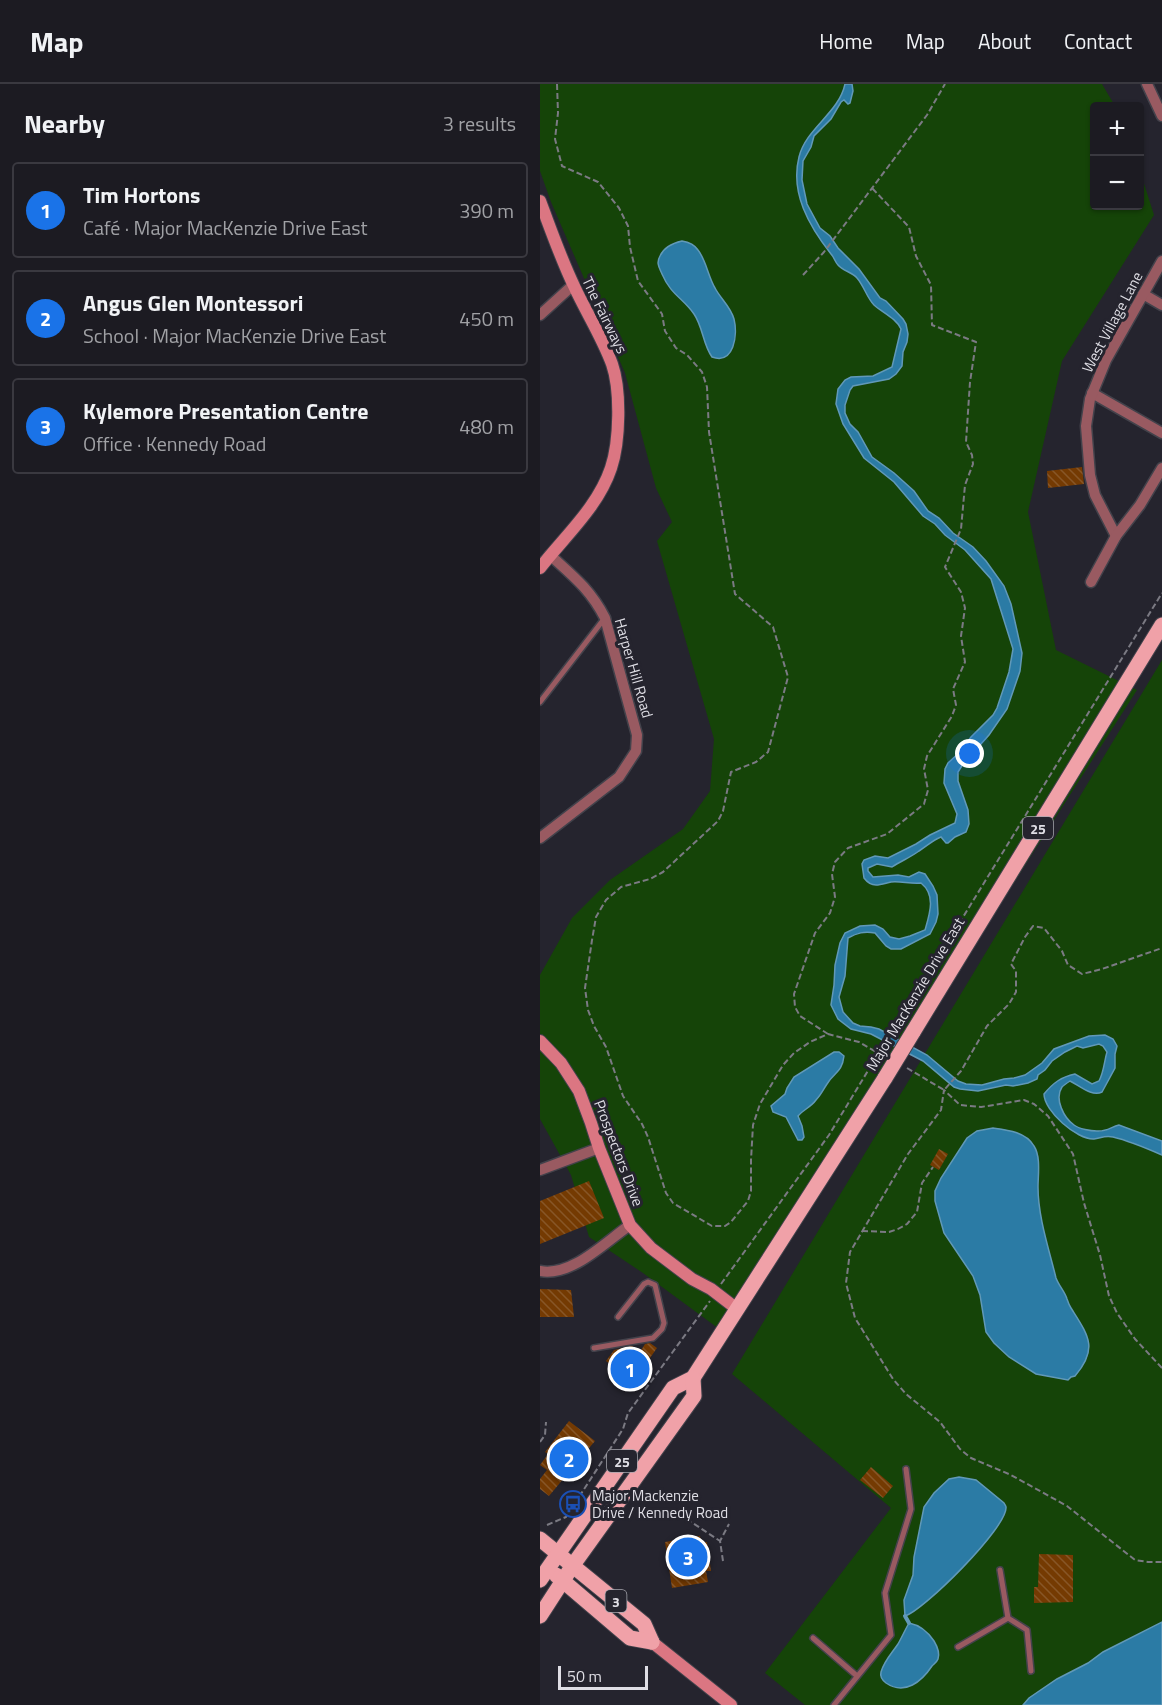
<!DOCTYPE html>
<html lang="en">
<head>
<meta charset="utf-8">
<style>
  :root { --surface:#1c1b22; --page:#29282f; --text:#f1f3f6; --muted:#a0a1a5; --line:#3a3940; --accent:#1a73e8 }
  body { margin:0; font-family:"Titillium Web",sans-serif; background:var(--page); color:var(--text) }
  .controls { position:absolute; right:18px; top:18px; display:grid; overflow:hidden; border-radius:6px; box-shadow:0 2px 4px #0004 }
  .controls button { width:54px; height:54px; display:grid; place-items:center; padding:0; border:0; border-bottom:2px solid var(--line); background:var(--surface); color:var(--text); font:30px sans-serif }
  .scale { position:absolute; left:18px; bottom:15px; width:90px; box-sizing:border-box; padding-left:6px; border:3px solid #dfdee5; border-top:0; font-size:16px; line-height:21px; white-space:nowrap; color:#dfdee5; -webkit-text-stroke:4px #25242e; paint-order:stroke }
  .you { position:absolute; left:430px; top:670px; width:21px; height:21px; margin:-15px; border:4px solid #fff; border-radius:50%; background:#1a73e8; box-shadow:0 0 0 9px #1a73e833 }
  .badge { display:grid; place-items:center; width:39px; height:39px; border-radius:50%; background:var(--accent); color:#fff; font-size:20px; font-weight:700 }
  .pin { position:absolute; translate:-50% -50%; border:3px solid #fff; box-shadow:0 2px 6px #0006 }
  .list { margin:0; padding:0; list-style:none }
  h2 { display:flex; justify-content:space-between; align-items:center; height:78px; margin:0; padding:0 24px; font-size:26px }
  h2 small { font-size:20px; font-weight:400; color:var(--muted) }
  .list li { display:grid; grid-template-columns:39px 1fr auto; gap:18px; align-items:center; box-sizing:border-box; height:96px; margin:0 12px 12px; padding:0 12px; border:2px solid var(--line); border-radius:6px }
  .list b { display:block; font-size:22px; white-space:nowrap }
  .list p { margin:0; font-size:20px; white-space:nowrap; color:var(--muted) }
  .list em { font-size:20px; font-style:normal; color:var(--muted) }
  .map { position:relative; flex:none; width:622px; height:1621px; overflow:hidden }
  header { display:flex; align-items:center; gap:36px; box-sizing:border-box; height:84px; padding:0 30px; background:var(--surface); border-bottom:2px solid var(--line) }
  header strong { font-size:28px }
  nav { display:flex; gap:33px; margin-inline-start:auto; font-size:21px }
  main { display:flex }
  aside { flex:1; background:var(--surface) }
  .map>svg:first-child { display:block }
  .grass { fill:#154408 }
  .water { fill:#2b7ba5; stroke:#6199b8; stroke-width:1.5 }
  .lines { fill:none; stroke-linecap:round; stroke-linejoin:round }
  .stream { stroke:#6199b8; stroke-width:4 }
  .building { fill:url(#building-back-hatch) }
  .lane-casing { stroke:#43424b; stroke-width:8 }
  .street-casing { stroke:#43424b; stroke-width:13 }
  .secondary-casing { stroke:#43424b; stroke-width:14 }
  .primary-casing { stroke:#43424b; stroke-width:17 }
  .path { stroke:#7b7a83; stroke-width:2; stroke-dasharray:6 3; stroke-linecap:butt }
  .lane { stroke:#995a61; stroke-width:5 }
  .street { stroke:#995a61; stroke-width:10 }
  .secondary { stroke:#db7682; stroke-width:12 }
  .primary { stroke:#f0a1a8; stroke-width:15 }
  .primary-bridge-casing { stroke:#43424b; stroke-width:17; stroke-linecap:butt }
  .path-bridge { stroke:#7b7a83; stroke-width:2; stroke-dasharray:6 3; stroke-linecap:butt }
  .primary-bridge { stroke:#f0a1a8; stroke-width:15 }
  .labels { text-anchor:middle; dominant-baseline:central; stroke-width:6; stroke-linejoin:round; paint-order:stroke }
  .shield { fill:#25242e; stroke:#a7a6ae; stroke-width:1.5 }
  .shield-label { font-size:14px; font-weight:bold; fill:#dfdee5 }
  .street-label { font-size:15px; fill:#dfdee5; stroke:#25242e }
  .poi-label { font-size:15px; fill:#dfdee5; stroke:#25242e; text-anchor:start }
</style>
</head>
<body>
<header>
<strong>Map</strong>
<nav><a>Home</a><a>Map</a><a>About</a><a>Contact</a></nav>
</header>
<main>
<aside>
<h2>Nearby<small>3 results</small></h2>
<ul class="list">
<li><span class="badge">1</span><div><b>Tim Hortons</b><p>Café · Major MacKenzie Drive East</p></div><em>390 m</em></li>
<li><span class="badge">2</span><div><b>Angus Glen Montessori</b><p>School · Major MacKenzie Drive East</p></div><em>450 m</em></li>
<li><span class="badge">3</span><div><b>Kylemore Presentation Centre</b><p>Office · Kennedy Road</p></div><em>480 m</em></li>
</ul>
</aside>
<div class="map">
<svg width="622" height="1621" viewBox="0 0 622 1621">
  <defs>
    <pattern id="building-back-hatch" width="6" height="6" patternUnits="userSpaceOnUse" patternTransform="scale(1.5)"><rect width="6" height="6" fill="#743a02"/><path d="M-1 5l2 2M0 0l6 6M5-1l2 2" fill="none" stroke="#875627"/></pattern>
  </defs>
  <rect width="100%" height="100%" fill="#25242e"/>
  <g class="grass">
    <polygon points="0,0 562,0 575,22 554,22 554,122 600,122 600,87 614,131 522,277 488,428 516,566 597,606 186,1250 103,1189 49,1153 31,1091 0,1035 0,891 32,834 70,796 143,745 170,707 174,655 117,457 132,438 116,404 85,289 11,118 0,87"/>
    <polygon points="622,576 622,1621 265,1621 225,1589 351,1424 192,1290"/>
  </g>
  <g class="water">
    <path d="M305 0H312L313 7 310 19 308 20 304 16 301 18 291 35 274 52 271 63 263 77 262 96 267 120 280 144 290 152 298 164 319 185 340 214 346 217 363 235 366 240 368 250 367 258 363 268 362 282 356 290 349 295 313 302 310 306 305 321V329L310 340 318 348 332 373 354 389 374 407 388 427 399 434 413 449 433 463 446 477 464 502 471 520 482 569 480 587 467 625 449 651 423 680 418 688V697L428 726 429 740 426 748 415 753 408 759H406L401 753C393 756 387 762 379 767 371 773 361 777 352 783L337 780 328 784V787L333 793 358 791 369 793 379 788 385 790 393 802 397 811 398 830 396 838 390 850 361 865H351L346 862 335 849C324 847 317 849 308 854L305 892 299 913 303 928 313 939 320 942 331 943 339 945 387 971 418 997 426 1000 442 1001 464 995 474 994 485 991 502 979 514 965 549 952 565 951 573 955 577 962 575 970V984L562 1008C552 1013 540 1002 530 997 527 999 524 1001 522 1003 514 1015 524 1034 534 1041 539 1045 551 1047 557 1047 566 1048 571 1043 579 1041L622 1057V1071C606 1064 590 1057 573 1053 565 1051 561 1054 554 1055 537 1056 504 1027 504 1010 513 999 521 993 535 990L552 1000 559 997C564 988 564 978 567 968L563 962 559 960 543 964 537 962 525 968 512 977 505 986 498 991 497 995 488 999 473 1002 466 1001 438 1007 420 1005 414 1003 383 977 331 950 311 945 298 935 291 921 294 901 295 881 300 859 305 849 320 842 335 841 343 845 350 853 359 855 370 852 385 846C390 829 396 811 381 799 370 800 361 797 351 798 346 799 341 801 336 801 331 801 327 798 324 794L322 780 324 776 335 772 348 774 376 760 390 751 415 739 417 730 404 699 405 685 408 679 420 668 431 653 453 631 457 624 469 588 473 565 451 495 425 466 405 451 395 440 383 432 354 398 324 374 303 340 296 320 298 305 305 296 311 293 333 292 352 283 361 245C356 234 343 229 334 221 327 214 324 202 317 194 312 188 303 187 298 181 295 178 294 173 291 170 269 142 250 109 259 73 266 44 299 29 305 0Z"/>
    <path d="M142 157C148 158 154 160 158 166 166 176 168 192 175 204 180 214 191 223 194 235 198 251 194 281 172 273 163 261 163 243 154 230 143 214 131 211 122 190 119 183 116 179 120 172 124 163 133 159 142 157Z"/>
    <path d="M294 968H299L304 972C302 989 294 988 287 1000 283 1006 281 1011 276 1016 271 1023 263 1026 258 1032L262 1042 264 1053 262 1056H258L246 1033 233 1028 231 1022 245 1010 247 1004 254 993Z"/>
    <path d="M453 1044C468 1046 486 1048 494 1062 501 1073 498 1091 498 1103 498 1133 509 1165 516 1194 519 1202 525 1208 527 1215 528 1218 529 1221 531 1224 548 1251 559 1264 535 1292L531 1293 528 1296 496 1290 469 1273 454 1259 446 1248 440 1211 433 1192 404 1149 395 1117V1107L401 1094 427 1054 437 1047Z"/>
    <path d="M419 1393 436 1396 464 1419C465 1421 466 1422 466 1423 468 1443 383 1527 365 1532L364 1516 373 1491 374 1473 384 1423 394 1409 409 1395Z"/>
    <polygon points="622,1538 622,1621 483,1621 489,1614 517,1595 548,1579 563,1568"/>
    <path d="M369 1539C379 1541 388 1548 394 1557 397 1562 400 1569 398 1575 397 1578 394 1580 392 1582 382 1597 365 1612 346 1599 342 1596 340 1592 341 1588 344 1577 352 1569 358 1560 362 1553 365 1546 369 1539Z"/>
  </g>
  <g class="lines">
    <polyline class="stream" points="365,1532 369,1539"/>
  </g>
  <g class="building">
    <polygon points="542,383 544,400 508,404 507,387"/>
    <polygon points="399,1065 408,1070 399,1086 390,1081"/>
    <polygon points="49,1097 64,1134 0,1160 0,1117"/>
    <polygon points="0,1205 31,1206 34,1233 0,1233"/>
    <polygon points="110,1259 117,1264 93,1298 66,1277 74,1266 92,1262 100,1268 105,1260"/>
    <polygon points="29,1337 55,1357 9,1412 0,1405 0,1395 7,1386 0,1381 8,1370 5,1368"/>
    <polygon points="331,1383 353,1402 343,1414 320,1396"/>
    <polygon points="160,1452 161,1459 167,1458 171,1487 166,1487 168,1498 132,1504 125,1458"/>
    <polygon points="499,1470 533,1471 533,1518 494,1519 494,1503 498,1503"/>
  </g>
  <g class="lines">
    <defs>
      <g id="lane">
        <polyline points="0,618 64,535"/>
        <polyline points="54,1264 113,1254 122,1245 124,1239 115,1201 108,1198 104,1200 78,1233"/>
        <polyline points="460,1486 468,1534 487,1546 491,1587"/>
        <polyline points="273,1554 317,1592"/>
        <polyline points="418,1563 468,1534"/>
        <polyline points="294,1621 351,1551 345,1509 371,1425 366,1385"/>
      </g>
      <g id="street">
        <polyline points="607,0 622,32"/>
        <polyline points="603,210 622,221"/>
        <polyline points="0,231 33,201"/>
        <polyline points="552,309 622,349"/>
        <polyline points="576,452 555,411 550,391 546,342 550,315 566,276 622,177"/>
        <polyline points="551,498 576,452 600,421 622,384"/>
        <path d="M0 754 79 693 96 667 97 651 65 534C50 505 33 492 10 471"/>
        <polyline points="0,1086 59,1064"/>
        <path d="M0 1187C32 1193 65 1158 90 1141"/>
      </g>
      <g id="secondary">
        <path d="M0 117C11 146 21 175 34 202 46 228 62 253 72 280 81 306 80 357 71 384 58 423 25 452 0 484"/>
        <polyline points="0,957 21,979 39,1007 51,1039 59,1064 90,1141 111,1164 152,1195 171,1205 197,1225"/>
        <polyline points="112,1558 191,1621"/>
      </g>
      <g id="primary">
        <polyline points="373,948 622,541"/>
        <polyline points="0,1455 104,1540 112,1558"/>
        <polyline points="16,1491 90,1554 112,1558"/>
        <polyline points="0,1496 133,1304 153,1294 345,994"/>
        <polyline points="0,1532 33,1481 154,1312 153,1294"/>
      </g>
    </defs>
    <use href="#lane" class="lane-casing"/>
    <use href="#street" class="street-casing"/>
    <use href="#secondary" class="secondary-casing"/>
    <use href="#primary" class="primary-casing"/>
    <g class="path">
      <polyline points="17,0 18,29 15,55 22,82 58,98 79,124 88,142 90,163 98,197 122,230 125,247 136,264 147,271 162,288 167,303 169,348 195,510 233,543 248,593 228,668 216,678 191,688 183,727 178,737 123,788 110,795 81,803 66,816 56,833 52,856 45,904 48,926 54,942 66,963 83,1012 102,1040 108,1053 126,1109 133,1119 172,1142 185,1142 191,1138 208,1117 211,1107 211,1076 213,1041 220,1020 243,981 254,969 270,958 288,950 319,958 343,972"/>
      <polyline points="263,191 284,168 387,31 405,0"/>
      <polyline points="358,939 622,509"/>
      <polyline points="288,950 260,932 255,923 254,910 275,849 290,829 295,813 292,790 295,778 308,764 347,750 384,720 388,706 384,685 387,672 412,632 416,621 413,605 425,578 421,552 425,524 421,508 405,483 421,445 425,401 433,380 432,371 426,358 430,298 436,258 392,241 391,201 376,172 369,143 331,103"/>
      <polyline points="367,984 404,1006 421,987 447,942 469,920 476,908 476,887 471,880 485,853 493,842 504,844 522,867 528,881 542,890 562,885 622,864"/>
      <polyline points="322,1147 349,1148 358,1145 367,1140 377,1128 382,1099 393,1083"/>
      <polyline points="181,1200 289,1051 329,985"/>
      <polyline points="622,1284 595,1255 577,1229 569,1212 560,1171 544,1119 533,1070 508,1032 494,1020 484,1016 441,1023 420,1021 404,1006 401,1026 368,1070 310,1168 306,1199 315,1234 353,1295 366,1310 400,1338 420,1365 431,1374 471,1391 527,1422 595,1476 608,1478 622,1478"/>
      <polyline points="0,1358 5,1351 6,1338"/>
      <polyline points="139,1430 180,1457"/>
      <polyline points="7,1441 26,1433 83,1345 88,1329 170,1217"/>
      <polyline points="183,1477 180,1457 189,1440"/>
    </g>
    <use href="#lane" class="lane"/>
    <use href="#street" class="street"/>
    <use href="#secondary" class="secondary"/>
    <use href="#primary" class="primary"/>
    <defs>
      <polyline id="primary-bridge" points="345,994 373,948"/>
    </defs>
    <use href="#primary-bridge" class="primary-bridge-casing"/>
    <polyline class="path-bridge" points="329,985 358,939"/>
    <use href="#primary-bridge" class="primary-bridge"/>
  </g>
  <defs>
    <symbol id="bus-ring" viewBox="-11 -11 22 22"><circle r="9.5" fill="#25242e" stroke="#1a4fb4" stroke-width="1.5"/><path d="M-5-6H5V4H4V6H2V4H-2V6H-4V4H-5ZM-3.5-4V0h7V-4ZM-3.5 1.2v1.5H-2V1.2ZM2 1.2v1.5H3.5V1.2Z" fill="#1a4fb4"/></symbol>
  </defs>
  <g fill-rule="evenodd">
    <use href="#bus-ring" x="18" y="1405" width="30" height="30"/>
  </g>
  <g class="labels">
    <g class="shield">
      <rect x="483" y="733" width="30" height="22" rx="4.5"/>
      <rect x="67" y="1366" width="30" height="22" rx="4.5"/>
      <rect x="65.5" y="1506" width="21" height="22" rx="4.5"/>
    </g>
    <g class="shield-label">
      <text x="498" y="744">25</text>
      <text x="82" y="1377">25</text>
      <text x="76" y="1517">3</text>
    </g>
    <g class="street-label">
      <text transform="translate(65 231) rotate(64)">The Fairways</text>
      <text transform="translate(572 238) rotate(-62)">West Village Lane</text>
      <text transform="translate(94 584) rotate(74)">Harper Hill Road</text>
      <text transform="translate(375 910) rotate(-59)">Major MacKenzie Drive East</text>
      <text transform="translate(79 1069) rotate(69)">Prospectors Drive</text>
    </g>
    <g class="poi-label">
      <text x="52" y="1411">Major Mackenzie<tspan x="52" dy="17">Drive / Kennedy Road</tspan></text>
    </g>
  </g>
</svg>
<div class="controls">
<button>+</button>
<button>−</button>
</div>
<div class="scale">50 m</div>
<div class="you"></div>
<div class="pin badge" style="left:90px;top:1285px">1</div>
<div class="pin badge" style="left:29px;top:1375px">2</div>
<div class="pin badge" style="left:148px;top:1473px">3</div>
</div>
</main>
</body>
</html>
